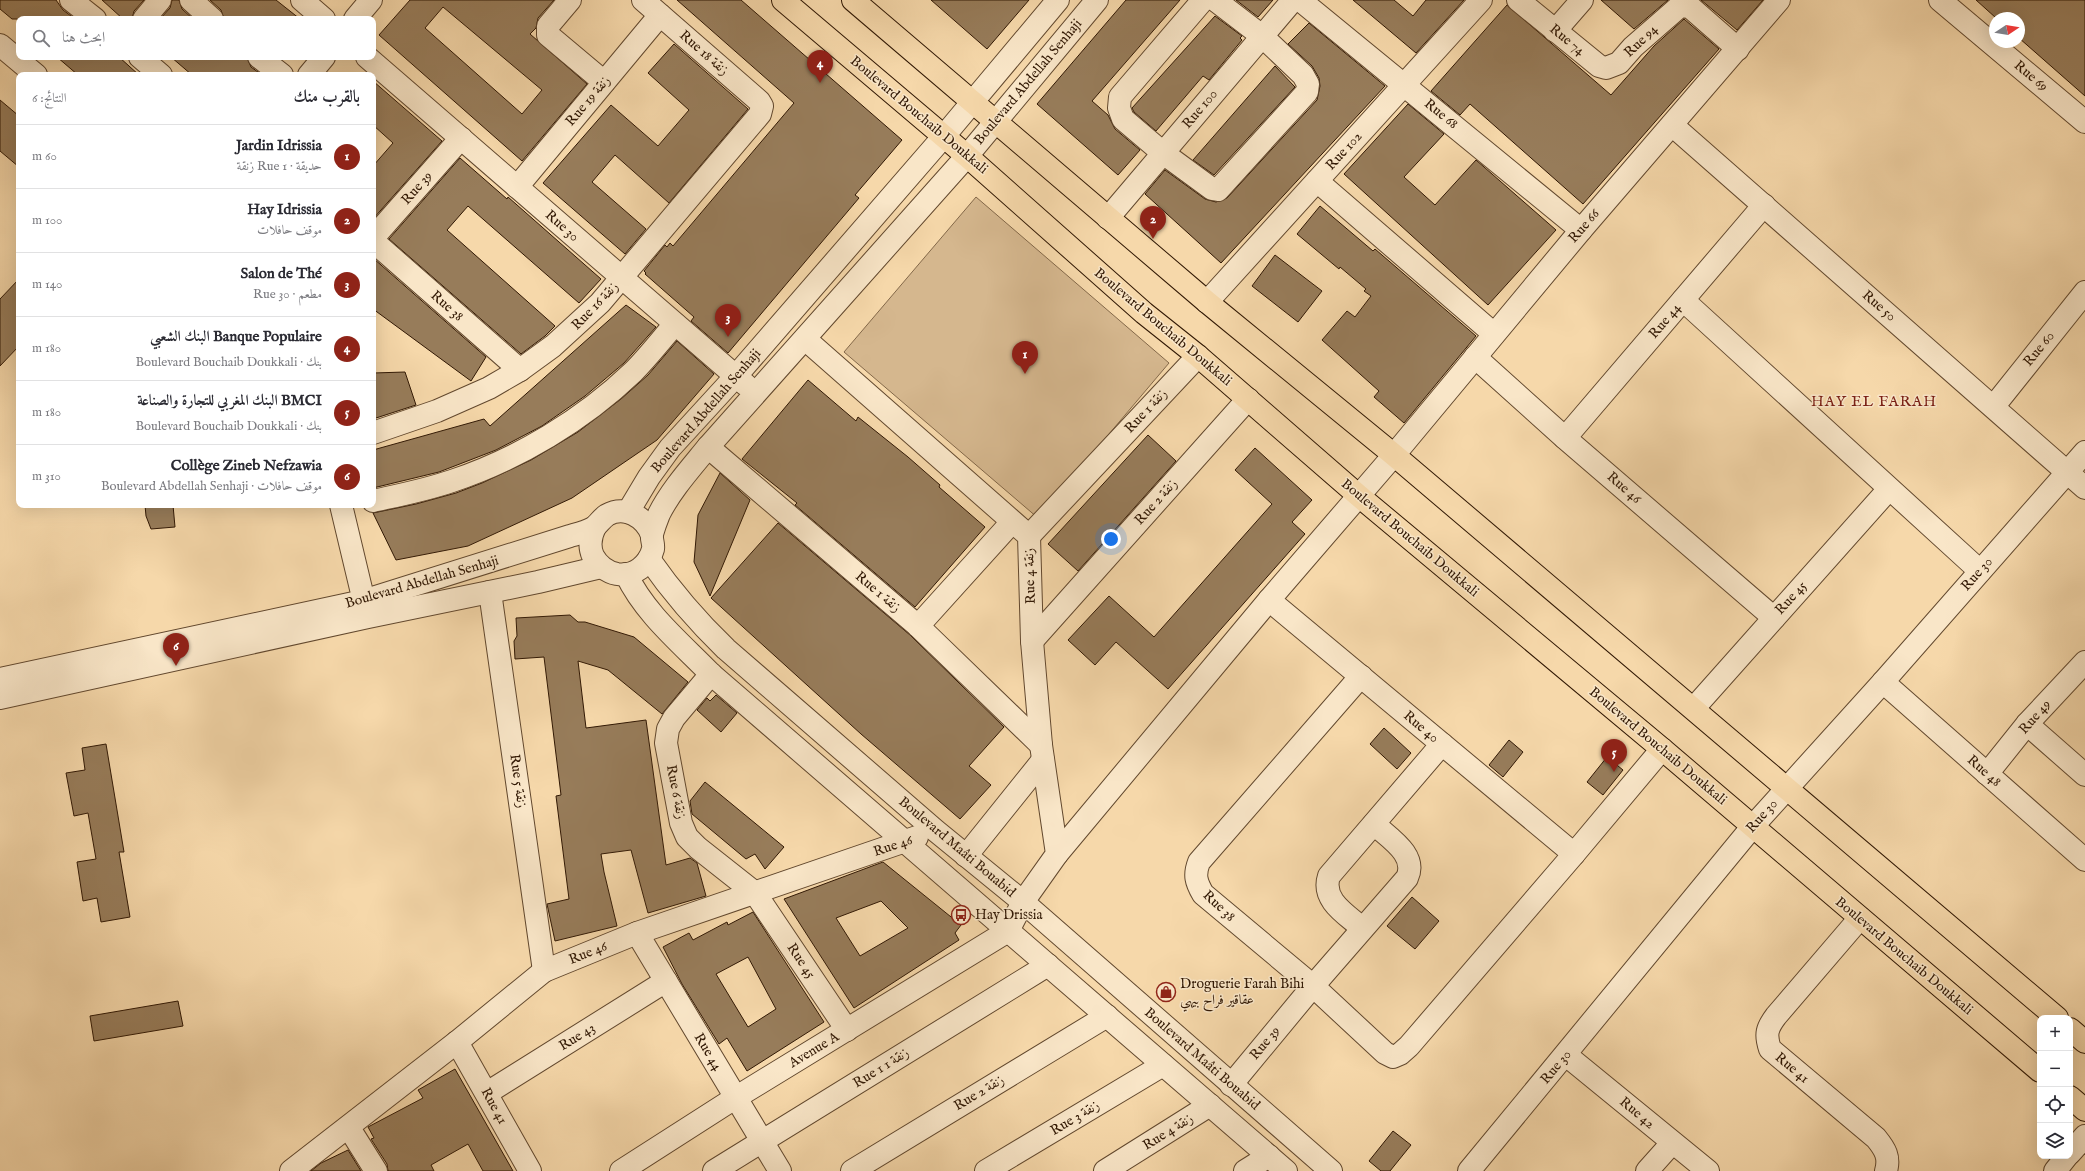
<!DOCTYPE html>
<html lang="ar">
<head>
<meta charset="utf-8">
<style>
  :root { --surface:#fff; --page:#f7f7f7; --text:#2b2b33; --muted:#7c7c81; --line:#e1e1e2; --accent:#8f2418 }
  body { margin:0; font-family:"IM FELL English",Amiri,serif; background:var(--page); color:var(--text); direction:rtl }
  .controls { position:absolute; right:12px; bottom:12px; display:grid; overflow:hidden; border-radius:8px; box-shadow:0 4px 16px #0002 }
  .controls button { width:36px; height:36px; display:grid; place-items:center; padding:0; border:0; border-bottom:1px solid var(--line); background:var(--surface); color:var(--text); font:20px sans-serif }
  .compass { position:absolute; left:1989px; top:12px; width:36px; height:36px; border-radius:50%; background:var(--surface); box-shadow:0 4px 16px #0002; rotate:78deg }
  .you { position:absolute; left:1111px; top:539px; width:14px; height:14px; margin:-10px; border:3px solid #fff; border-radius:50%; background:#1a73e8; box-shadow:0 0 0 6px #1a73e833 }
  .badge { display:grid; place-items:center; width:26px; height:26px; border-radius:50%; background:var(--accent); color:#fff; font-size:13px; font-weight:700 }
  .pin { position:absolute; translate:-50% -33px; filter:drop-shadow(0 1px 2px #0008) }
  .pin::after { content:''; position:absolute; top:21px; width:14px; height:12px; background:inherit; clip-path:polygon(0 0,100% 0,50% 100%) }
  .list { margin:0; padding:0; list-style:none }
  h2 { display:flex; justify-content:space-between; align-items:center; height:52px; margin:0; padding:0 16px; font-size:17px }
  h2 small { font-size:13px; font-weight:400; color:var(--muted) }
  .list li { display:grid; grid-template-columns:26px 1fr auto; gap:12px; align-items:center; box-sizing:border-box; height:64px; padding:0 16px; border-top:1px solid var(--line) }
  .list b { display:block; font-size:15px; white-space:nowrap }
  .list p { margin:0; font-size:13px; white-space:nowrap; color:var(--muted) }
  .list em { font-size:13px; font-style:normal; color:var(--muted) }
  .icon { flex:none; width:22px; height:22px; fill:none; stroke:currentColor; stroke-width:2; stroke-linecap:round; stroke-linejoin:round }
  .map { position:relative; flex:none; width:2085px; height:1171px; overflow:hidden; direction:ltr }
  .search { position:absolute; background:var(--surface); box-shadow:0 4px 16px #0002; left:16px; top:16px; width:360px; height:44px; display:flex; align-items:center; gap:10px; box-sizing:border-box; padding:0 14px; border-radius:8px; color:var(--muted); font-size:15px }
  .panel { position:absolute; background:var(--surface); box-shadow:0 4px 16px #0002; left:16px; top:72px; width:360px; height:436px; border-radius:8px; direction:rtl }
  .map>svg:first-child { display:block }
  .green { fill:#d5b78e; stroke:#836849 }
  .building { fill:#977c5a; stroke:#311804; fill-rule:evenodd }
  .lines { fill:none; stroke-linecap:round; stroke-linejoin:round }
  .minor-casing { stroke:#62482e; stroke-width:24 }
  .major-casing { stroke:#311804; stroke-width:24 }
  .minor { stroke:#f9e6c8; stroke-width:22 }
  .major { stroke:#f6d8aa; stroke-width:22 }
  .labels { text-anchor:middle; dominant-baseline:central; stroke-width:3; stroke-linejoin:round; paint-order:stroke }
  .street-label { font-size:14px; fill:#311804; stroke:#f9e6c8 }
  .poi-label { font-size:14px; fill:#311804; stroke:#f9e6c8; text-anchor:start }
  .neighbourhood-label { font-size:15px; letter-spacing:1px; fill:#7a1f14; stroke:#f9e6c8 }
</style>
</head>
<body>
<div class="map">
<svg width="2085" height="1171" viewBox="0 0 2085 1171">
  <rect width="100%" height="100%" fill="#f6d8aa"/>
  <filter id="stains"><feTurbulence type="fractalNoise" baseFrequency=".005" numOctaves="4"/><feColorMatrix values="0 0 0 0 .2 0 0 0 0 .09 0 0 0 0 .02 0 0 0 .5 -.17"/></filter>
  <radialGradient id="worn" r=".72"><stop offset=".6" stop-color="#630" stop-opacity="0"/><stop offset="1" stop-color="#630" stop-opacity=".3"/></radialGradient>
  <polygon class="green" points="976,197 1169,363 1038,518 844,352"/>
  <g class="building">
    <polygon points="0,0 56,0 63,10 75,19 12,19 0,9"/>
    <polygon points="102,0 144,0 134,11 132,19 123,19"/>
    <polygon points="172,0 179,0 182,9 193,19 160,19 170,8"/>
    <polygon points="210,0 276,0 300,19 224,19 221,10"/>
    <path d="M410 0H554L538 18 536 28 530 34 587 84 522 161 379 35ZM443 7 542 90 522 114 425 28Z"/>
    <polygon points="677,0 741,0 902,140 855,195 859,198 728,353 691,321 694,317 645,274 646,273 644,271 665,245 667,247 670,243 673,246 794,103"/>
    <polygon points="931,0 1029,0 987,49"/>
    <polygon points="1126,0 1180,0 1092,101 1108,115 1115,129 1140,150 1118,175 1037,104"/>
    <polygon points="1236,0 1273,0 1258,17"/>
    <polygon points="1353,0 1394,0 1413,16 1426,0 1464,0 1416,53"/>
    <polygon points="1601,0 1668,0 1634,29"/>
    <polygon points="1701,0 1763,0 1737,30"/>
    <polygon points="1976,0 2085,0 2085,96 2019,38 2019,18 1996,18"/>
    <polygon points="1507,5 1611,95 1654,46 1684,19 1719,49 1583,204 1470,104 1460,115 1431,91"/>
    <polygon points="1215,16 1242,36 1240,38 1242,40 1209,80 1203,76 1156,131 1134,112 1132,108"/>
    <polygon points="1309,23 1385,86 1221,263 1145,194 1165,170 1205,199 1216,202 1227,198 1317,100 1320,86 1319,78 1312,66 1288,44"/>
    <polygon points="674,44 748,109 669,203 615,155 592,182 646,229 625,254 543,183 611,105 658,146 689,110 648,73"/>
    <polygon points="57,57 119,57 139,75 78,75"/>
    <polygon points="171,57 247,57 251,67 262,75 192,75"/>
    <polygon points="1275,66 1295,87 1214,175 1193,160"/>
    <polygon points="373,81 442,141 373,219 373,166 393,143 373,125"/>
    <polygon points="0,100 19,116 19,167 0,151"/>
    <polygon points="1408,104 1444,134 1404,177 1435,205 1476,160 1556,230 1488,305 1344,174"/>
    <polygon points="460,158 507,199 508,197 601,279 579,303 468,206 447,230 555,326 545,336 521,354 389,239"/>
    <polygon points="1320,206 1373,251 1375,249 1476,336 1404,423 1374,397 1379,391 1322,340 1347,311 1355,317 1371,296 1364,291 1366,289 1340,267 1339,269 1297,234"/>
    <polygon points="1275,255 1322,291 1298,322 1252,286"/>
    <polygon points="373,258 486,357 471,381 373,309"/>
    <polygon points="19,279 19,346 0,366 0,299"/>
    <polygon points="626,305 656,327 624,363 585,396 542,426 496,450 439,472 373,488 373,450 484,419 490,426"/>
    <polygon points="677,341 714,374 657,440 572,498 468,546 396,560 373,513 416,504 456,493 482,483 531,460 578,432 621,399 648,375"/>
    <polygon points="405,372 416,405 373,419 373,373"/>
    <polygon points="808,380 856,421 858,417 908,457 940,485 939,487 985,527 915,607 795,505 797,503 742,459"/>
    <polygon points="1148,435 1176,461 1078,571 1048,544"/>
    <polygon points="1255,448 1312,500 1292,522 1305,534 1168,689 1116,642 1095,665 1068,640 1109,596 1154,637 1272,504 1235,470"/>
    <polygon points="720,473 750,500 710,596 694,562 698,515"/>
    <polygon points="145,505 173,505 175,527 151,529 146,516"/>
    <polygon points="778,523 910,635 1004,727 969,766 991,785 960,819 861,734 711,598"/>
    <polygon points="570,615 578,622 585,622 634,637 688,682 662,714 608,670 578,661 586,728 646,720 666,865 690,858 697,863 706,896 648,913 631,850 601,854 604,872 617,926 555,941 547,904 569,899 556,796 561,795 544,657 515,659 514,641 517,636 516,618"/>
    <polygon points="716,695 737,713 721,732 697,710 707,698 710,701"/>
    <polygon points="1384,728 1411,753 1397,769 1370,744"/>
    <polygon points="1509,740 1523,752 1503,777 1489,765"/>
    <polygon points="106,744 124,852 119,852 130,917 101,922 97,898 83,901 77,862 96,859 88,813 74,816 66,773 85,770 82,748"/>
    <polygon points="1607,757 1623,770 1603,795 1587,782"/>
    <polygon points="705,782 784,847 765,869 755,854 746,859 692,814 690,801"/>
    <path d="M883 862 961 925 955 933 959 940 854 1008 784 899ZM881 901 908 928 860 956 836 918Z"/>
    <polygon points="1412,897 1439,921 1415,949 1387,926"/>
    <path d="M753 912 824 1022 747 1071 727 1038 719 1044 682 984 663 947 689 933 693 940 727 922 728 925ZM748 957 776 1009 748 1027 716 974Z"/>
    <polygon points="178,1001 183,1026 94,1041 90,1016"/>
    <polygon points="455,1069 513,1171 483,1171 468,1144 431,1165 434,1171 388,1171 387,1164 371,1139 374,1138 368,1127 423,1098 418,1090"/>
    <polygon points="1393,1131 1411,1145 1390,1171 1381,1171 1369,1161"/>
    <polygon points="348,1150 361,1171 311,1171 321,1163"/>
  </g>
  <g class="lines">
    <defs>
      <g id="minor">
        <polyline points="71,0 95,19"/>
        <polyline points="191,0 212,19"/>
        <polyline points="302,0 324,19"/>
        <polyline points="570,0 548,26 548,35 604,82"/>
        <polyline points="1203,0 1120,97 1119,108 1123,119 1163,153 1212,189 1218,190 1307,92 1308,84 1303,75 1262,36 1215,0"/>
        <polyline points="1300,0 1581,230"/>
        <polyline points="1518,0 1599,66 1606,68 1619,63 1633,47 1680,6 1690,7 1738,49"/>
        <polyline points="1940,0 2085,122"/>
        <polyline points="144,19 160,0"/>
        <polyline points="355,19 371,0"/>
        <polyline points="1555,31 1582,0"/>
        <polyline points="0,45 36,75"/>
        <polyline points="140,57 161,75"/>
        <polyline points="259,57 282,75"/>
        <polyline points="367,57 746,385"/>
        <polyline points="309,75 324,57"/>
        <polyline points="1672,125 2085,488"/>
        <polyline points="1317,181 1494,334"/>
        <polyline points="517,187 660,15"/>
        <polyline points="1108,218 1293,0"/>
        <polyline points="373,238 461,138"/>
        <polyline points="373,241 520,370"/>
        <polyline points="1683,300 1980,571"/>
        <polyline points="1207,302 1481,0"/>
        <polyline points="1475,357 1565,438 1774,618"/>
        <polyline points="1994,406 2085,292"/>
        <polyline points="373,433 437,411 489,388 520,370 553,346 600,303 760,114 762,106 759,101 643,0"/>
        <polyline points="1565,438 1764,205"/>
        <polyline points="708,447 918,626 1041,745"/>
        <path d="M373 501C400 495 426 490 452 481 518 459 583 420 633 372 648 357 661 340 675 324"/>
        <polyline points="341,505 367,614"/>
        <polyline points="628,512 649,477 670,448 735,377 944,136 1058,0"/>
        <path d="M595 527C590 537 589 547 593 556 598 565 607 572 617 574 634 577 649 565 653 549 654 544 651 539 652 534 654 527 657 519 659 514 671 490 691 468 708 447L967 156 1097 0"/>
        <polyline points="1029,536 1198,356"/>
        <path d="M649 559C672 592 697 621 726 649L936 831 1023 902 1331 1171"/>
        <path d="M626 574C645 614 681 643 711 674L1286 1171"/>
        <polyline points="490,592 544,971"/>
        <polyline points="1269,600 1574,854"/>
        <polyline points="918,626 1012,522"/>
        <polyline points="1032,641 1248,399"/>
        <polyline points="711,674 674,718 668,729 666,743 681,823 687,837 698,848 755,893 847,1030"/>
        <path d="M1361 676 1199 862C1194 875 1196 882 1203 894L1313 986 1385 1053 1393 1057 1400 1054 1409 1046 1574 854 1662 749"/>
        <path d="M0 679 363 601 570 536C577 534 586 532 593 528 598 525 601 519 607 515 625 505 645 517 652 535"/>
        <polyline points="1883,682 2085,860"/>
        <polyline points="0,698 368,617 538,582 601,567"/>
        <polyline points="1694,708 1889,489"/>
        <polyline points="2027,724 2085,775"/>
        <polyline points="1987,774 2027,724 2085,662"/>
        <polyline points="1057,854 1269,600 1394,455 1581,230 1779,0"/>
        <polyline points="966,856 1043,760"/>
        <path d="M1860 918 1776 1016C1767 1028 1765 1034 1770 1049L1876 1138C1885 1149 1890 1157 1886 1171"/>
        <path d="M1362 928C1346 914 1321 900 1329 876L1442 744"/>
        <polyline points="637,933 780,1171"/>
        <polyline points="457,1042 530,1171"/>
        <polyline points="1566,1055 1708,1171"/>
        <path d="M1231 1085 1313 986 1407 878C1418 855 1389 838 1374 824"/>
        <polyline points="487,1093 666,981"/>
        <polyline points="349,1128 376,1171"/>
        <polyline points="2070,1153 2085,1136"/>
        <polyline points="291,1171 457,1042 544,971 637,933 917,837"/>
        <polyline points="621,1171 735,1098 1008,931 1023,902 1057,854 1041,745 1032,641 1029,536 805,339"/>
        <polyline points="714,1171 1048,965"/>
        <polyline points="852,1171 1107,1016"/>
        <polyline points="986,1171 1163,1065"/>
        <polyline points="1105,1171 1210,1105"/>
        <polyline points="1245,1171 1269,1156"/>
        <polyline points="1469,1171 1753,826 1883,682 2085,452"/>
        <polyline points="1647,1171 1672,1143"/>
        <polyline points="2055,1171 2067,1156"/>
      </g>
      <g id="major">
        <polyline points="783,0 967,156 1144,313 1198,356 1359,496 1662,749 2040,1071"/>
        <polyline points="853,0 1207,302 1394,455 2057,1018"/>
        <polyline points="2070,1029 2085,1042"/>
        <polyline points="2070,1097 2085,1110"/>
      </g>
    </defs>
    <use href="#minor" class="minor-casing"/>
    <use href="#major" class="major-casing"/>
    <use href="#minor" class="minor"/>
    <use href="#major" class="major"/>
  </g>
  <defs>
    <symbol id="bus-ring" viewBox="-11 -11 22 22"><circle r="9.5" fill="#f9e6c8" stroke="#8f2418" stroke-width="1.5"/><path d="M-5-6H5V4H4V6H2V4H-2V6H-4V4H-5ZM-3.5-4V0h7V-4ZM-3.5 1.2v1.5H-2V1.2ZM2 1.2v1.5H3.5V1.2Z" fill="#8f2418"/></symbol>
    <symbol id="shop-ring" viewBox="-11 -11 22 22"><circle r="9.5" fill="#f9e6c8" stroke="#8f2418" stroke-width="1.5"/><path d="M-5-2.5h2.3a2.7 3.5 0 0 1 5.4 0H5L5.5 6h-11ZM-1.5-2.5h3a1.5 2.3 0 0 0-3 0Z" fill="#8f2418"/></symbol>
  </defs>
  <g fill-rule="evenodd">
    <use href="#bus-ring" x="950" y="904" width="22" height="22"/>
    <use href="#shop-ring" x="1155" y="981" width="22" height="22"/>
  </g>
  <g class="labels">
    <g class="street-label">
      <text transform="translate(1567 40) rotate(39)">Rue 74</text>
      <text transform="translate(1641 41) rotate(-44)">Rue 94</text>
      <text transform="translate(704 53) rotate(41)">Rue 18 زنقة</text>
      <text transform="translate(2031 76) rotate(40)">Rue 69</text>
      <text transform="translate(1028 82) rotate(-50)">Boulevard Abdellah Senhaji</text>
      <text transform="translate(588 101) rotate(-50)">Rue 19 زنقة</text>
      <text transform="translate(1200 109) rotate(-50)">Rue 100</text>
      <text transform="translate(1441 114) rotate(39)">Rue 68</text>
      <text transform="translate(919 115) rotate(40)">Boulevard Bouchaib Doukkali</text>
      <text transform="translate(1344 151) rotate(-48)">Rue 102</text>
      <text transform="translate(417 188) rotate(-49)">Rue 39</text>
      <text transform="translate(562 226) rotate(41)">Rue 30</text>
      <text transform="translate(1584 226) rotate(-49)">Rue 66</text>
      <text transform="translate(447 306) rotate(41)">Rue 38</text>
      <text transform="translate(595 306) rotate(-46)">Rue 16 زنقة</text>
      <text transform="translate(1879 306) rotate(41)">Rue 50</text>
      <text transform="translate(1665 321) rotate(-50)">Rue 44</text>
      <text transform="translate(1163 327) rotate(40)">Boulevard Bouchaib Doukkali</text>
      <text transform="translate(2039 349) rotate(-51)">Rue 60</text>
      <text transform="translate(706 411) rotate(-49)">Boulevard Abdellah Senhaji</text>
      <text transform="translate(1146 411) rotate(-47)">Rue 1 زنقة</text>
      <text transform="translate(1624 488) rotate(41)">Rue 46</text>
      <text transform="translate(1156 502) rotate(-48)">Rue 2 زنقة</text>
      <text transform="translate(1410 538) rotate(40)">Boulevard Bouchaib Doukkali</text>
      <text transform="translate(1977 574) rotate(-49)">Rue 30</text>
      <text transform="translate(1030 576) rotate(-92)">Rue 4 زنقة</text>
      <text transform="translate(422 582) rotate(-16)">Boulevard Abdellah Senhaji</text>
      <text transform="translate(878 592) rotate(40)">Rue 1 زنقة</text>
      <text transform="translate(1791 598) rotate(-48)">Rue 45</text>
      <text transform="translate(2035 717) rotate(-49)">Rue 49</text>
      <text transform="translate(1421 727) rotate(40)">Rue 40</text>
      <text transform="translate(1658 746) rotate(40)">Boulevard Bouchaib Doukkali</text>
      <text transform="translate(1984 771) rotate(41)">Rue 48</text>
      <text transform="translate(518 781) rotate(82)">Rue 5 زنقة</text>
      <text transform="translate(676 792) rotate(79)">Rue 6 زنقة</text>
      <text transform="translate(1762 816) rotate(-49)">Rue 30</text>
      <text transform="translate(893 846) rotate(-19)">Rue 46</text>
      <text transform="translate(957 847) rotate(40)">Boulevard Maâti Bouabid</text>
      <text transform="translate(1219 906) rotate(43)">Rue 38</text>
      <text transform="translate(588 953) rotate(-22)">Rue 46</text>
      <text transform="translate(1904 956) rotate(40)">Boulevard Bouchaib Doukkali</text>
      <text transform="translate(801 961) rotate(56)">Rue 45</text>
      <text transform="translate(577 1037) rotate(-32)">Rue 43</text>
      <text transform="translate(1265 1043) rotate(-50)">Rue 39</text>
      <text transform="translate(814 1050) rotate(-31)">Avenue A</text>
      <text transform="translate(708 1052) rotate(59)">Rue 44</text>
      <text transform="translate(1202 1059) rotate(41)">Boulevard Maâti Bouabid</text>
      <text transform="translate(1556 1067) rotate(-50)">Rue 30</text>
      <text transform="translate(881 1068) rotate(-32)">Rue 1 زنقة 1</text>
      <text transform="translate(1792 1068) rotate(40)">Rue 41</text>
      <text transform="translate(979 1093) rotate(-31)">Rue 2 زنقة</text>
      <text transform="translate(494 1106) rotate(61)">Rue 41</text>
      <text transform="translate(1637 1113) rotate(40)">Rue 42</text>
      <text transform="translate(1075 1118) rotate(-31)">Rue 3 زنقة</text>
      <text transform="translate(1168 1132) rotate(-32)">Rue 4 زنقة</text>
    </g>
    <g class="poi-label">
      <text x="975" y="915">Hay Drissia</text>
      <text x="1180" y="984">Droguerie Farah Bihi<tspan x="1180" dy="16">عقاقير فراح بيهي</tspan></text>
    </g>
    <g class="neighbourhood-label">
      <text x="1874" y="401">HAY EL FARAH</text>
    </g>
  </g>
  <rect width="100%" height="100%" filter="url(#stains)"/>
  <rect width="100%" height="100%" fill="url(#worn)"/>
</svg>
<div class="controls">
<button>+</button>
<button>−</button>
<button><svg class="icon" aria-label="locate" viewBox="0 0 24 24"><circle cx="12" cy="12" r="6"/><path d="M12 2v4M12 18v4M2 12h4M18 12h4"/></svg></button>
<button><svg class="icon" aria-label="layers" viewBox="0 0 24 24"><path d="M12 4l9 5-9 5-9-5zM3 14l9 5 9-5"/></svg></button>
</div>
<svg class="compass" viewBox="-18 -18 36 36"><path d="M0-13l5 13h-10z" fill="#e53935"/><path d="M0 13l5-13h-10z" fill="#7c7c81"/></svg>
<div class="you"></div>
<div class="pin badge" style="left:1025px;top:374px">1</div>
<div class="pin badge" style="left:1153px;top:239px">2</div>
<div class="pin badge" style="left:728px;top:337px">3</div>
<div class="pin badge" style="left:820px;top:83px">4</div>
<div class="pin badge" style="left:1614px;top:772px">5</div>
<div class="pin badge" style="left:176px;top:666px">6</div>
<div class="search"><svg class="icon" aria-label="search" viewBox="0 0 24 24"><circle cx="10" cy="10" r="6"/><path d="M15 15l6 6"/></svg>ابحث هنا</div>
<section class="panel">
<h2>بالقرب منك<small>النتائج: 6</small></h2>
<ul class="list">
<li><span class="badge">1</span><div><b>Jardin Idrissia</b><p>حديقة · Rue 1 زنقة</p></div><em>60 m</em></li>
<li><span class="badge">2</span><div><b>Hay Idrissia</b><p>موقف حافلات</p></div><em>100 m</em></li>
<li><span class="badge">3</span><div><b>Salon de Thé</b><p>مطعم · Rue 30</p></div><em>140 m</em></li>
<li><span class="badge">4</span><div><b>Banque Populaire البنك الشعبي</b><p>بنك · Boulevard Bouchaib Doukkali</p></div><em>180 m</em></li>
<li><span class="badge">5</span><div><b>BMCI البنك المغربي للتجارة والصناعة</b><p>بنك · Boulevard Bouchaib Doukkali</p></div><em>180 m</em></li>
<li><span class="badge">6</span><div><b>Collège Zineb Nefzawia</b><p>موقف حافلات · Boulevard Abdellah Senhaji</p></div><em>310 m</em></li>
</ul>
</section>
</div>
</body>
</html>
